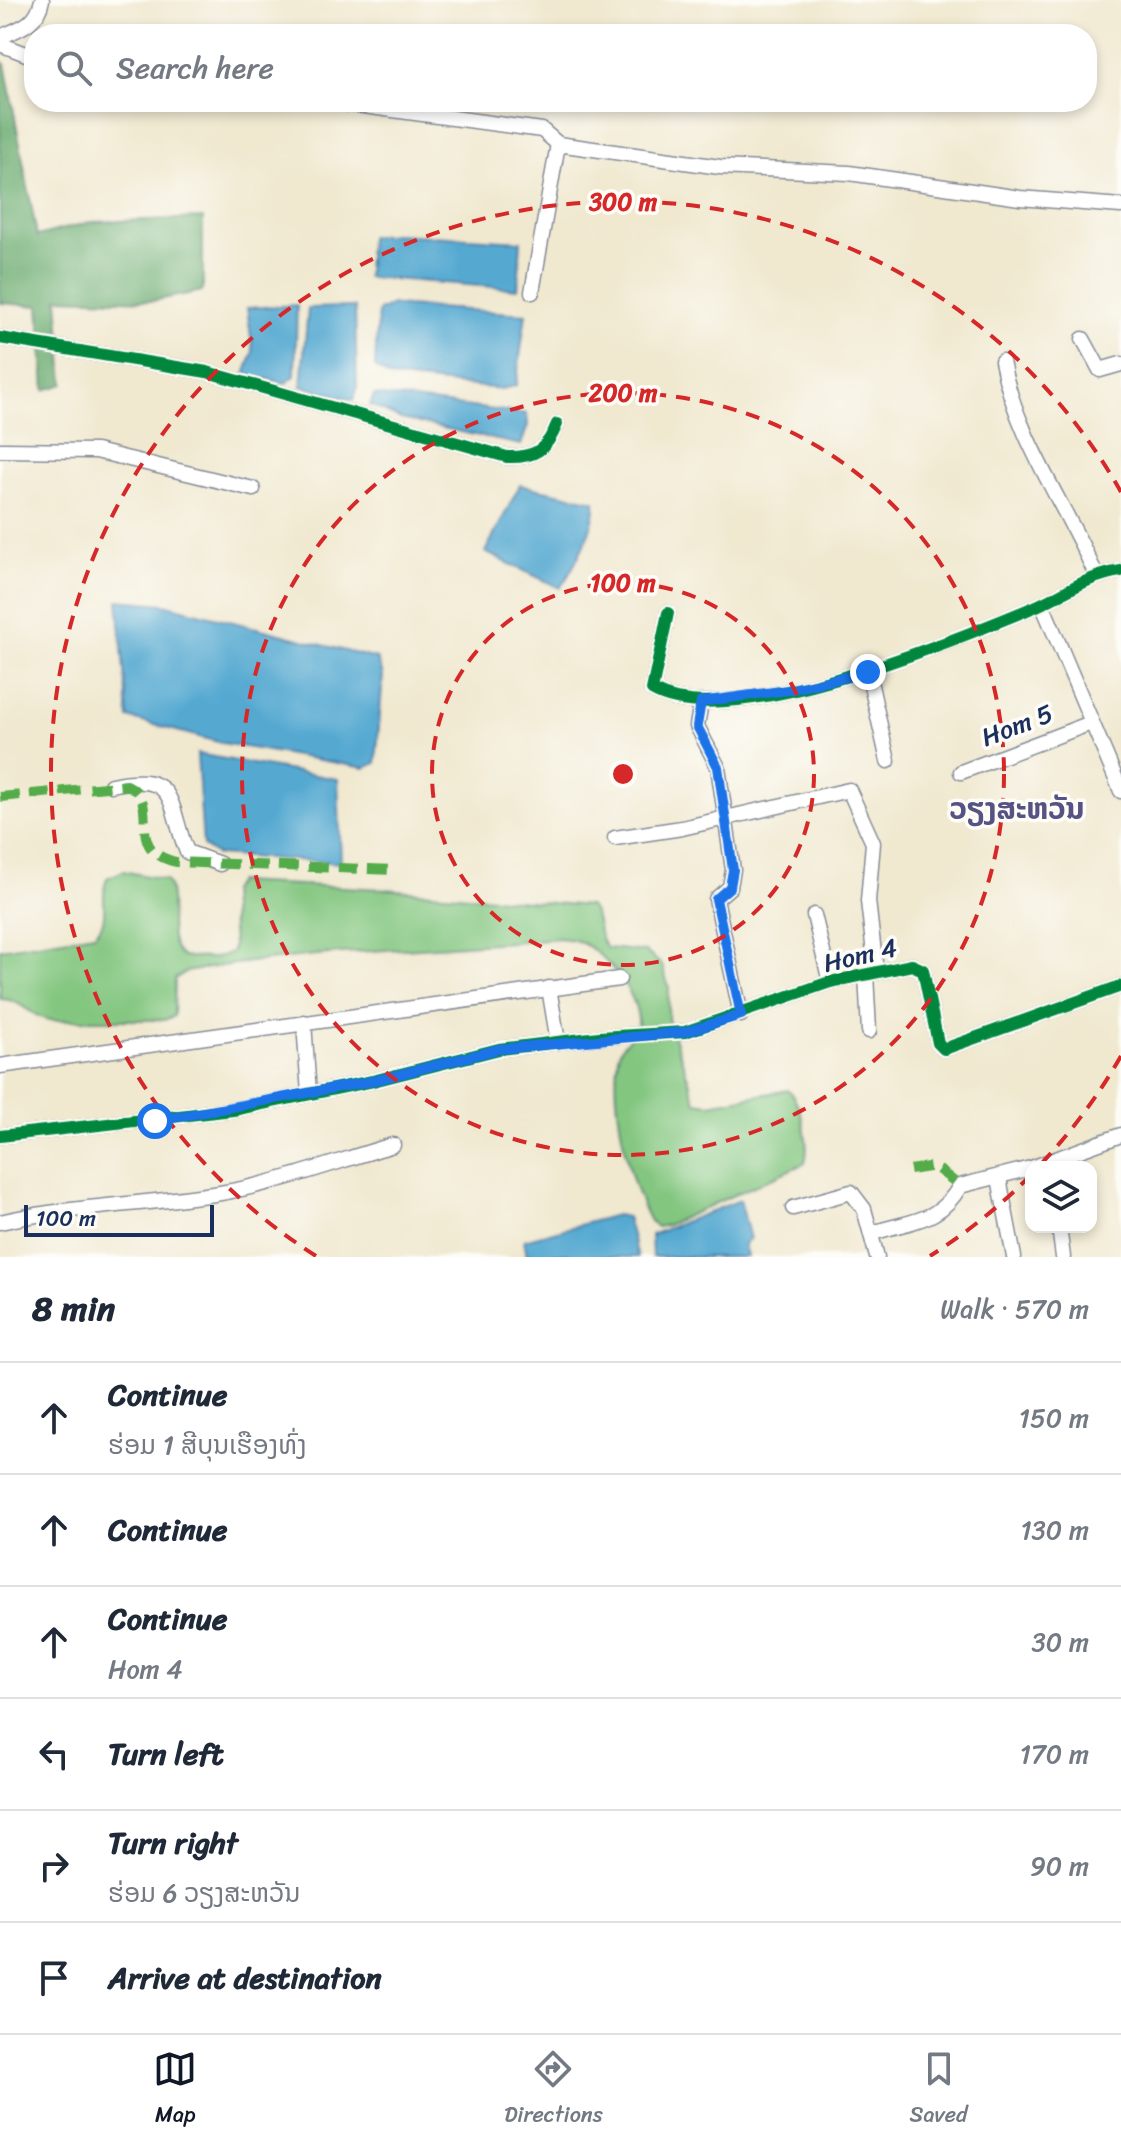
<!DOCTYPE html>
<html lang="en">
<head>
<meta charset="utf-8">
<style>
  :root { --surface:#fff; --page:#f2f2f3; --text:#1f2937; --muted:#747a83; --line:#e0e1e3; --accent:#111827 }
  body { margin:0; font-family:Sriracha,"Noto Sans Lao",sans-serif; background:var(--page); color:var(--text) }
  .controls { position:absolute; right:24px; bottom:24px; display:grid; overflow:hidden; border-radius:16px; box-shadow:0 4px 12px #0003 }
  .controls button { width:72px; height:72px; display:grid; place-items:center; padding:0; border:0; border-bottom:2px solid var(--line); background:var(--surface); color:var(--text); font:40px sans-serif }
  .scale { position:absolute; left:24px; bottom:20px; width:190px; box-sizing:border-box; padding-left:8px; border:4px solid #1b2f5e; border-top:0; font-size:22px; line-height:28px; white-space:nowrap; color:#1b2f5e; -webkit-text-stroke:6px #fdfcf7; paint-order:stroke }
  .stop { position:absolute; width:24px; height:24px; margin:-18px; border:6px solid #1a73e8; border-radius:50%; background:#fff }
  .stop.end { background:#1a73e8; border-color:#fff; box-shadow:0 2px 8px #0008 }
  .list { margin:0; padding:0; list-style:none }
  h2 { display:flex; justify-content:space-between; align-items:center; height:104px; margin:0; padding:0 32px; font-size:34px }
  h2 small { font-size:26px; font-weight:400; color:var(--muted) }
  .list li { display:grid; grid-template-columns:52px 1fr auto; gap:24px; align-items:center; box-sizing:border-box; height:112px; padding:0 32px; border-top:2px solid var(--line) }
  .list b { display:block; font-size:30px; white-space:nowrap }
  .list p { margin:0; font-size:26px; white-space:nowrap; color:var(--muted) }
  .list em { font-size:26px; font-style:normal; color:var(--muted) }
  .icon { flex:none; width:44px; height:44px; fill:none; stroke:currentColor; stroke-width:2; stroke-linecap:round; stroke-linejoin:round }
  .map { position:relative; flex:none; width:1121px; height:1257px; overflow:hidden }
  .search { position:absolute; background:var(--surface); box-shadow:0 4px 12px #0003; left:24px; right:24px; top:24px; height:88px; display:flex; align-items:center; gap:20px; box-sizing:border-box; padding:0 28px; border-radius:32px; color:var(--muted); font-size:30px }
  .sheet { height:776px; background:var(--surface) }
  nav { display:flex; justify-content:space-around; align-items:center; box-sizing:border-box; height:112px; border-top:2px solid var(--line); background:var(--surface); font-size:22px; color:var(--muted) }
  nav a { display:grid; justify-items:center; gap:4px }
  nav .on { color:var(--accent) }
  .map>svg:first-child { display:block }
  .green { fill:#82c67f; stroke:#4e7a6e; stroke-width:2 }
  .forest { fill:#69ab6e; stroke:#426d66; stroke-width:2 }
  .water { fill:#55a9d1; stroke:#386c98; stroke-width:2 }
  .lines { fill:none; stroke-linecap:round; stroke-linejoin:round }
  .street-casing { stroke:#868c96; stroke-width:17 }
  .street { stroke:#fff; stroke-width:14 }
  .quiet { stroke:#52ab49; stroke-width:10; stroke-dasharray:20 10; stroke-linecap:butt }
  .cycleway-casing { stroke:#fdfcf7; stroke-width:17 }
  .cycleway { stroke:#00873e; stroke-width:12 }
  .route { stroke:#1a73e8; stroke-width:10 }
  .ring { fill:none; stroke:#d62828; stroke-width:4; stroke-dasharray:14 10 }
  .labels { text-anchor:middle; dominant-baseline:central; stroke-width:7; stroke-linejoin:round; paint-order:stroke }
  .street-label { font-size:26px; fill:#1b2f5e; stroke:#fdfcf7 }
  .quarter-label { font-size:30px; font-weight:bold; fill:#565284; stroke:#fdfcf7 }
  .centre { fill:#d62828; stroke:#fdfcf7; stroke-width:4 }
  .ring-label { font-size:24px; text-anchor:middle; font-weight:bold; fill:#d62828; stroke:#fdfcf7; stroke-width:7; stroke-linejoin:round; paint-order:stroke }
</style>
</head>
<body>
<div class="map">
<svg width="1121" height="1257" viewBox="0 0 1121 1257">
  <rect width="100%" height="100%" fill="#fdfcf7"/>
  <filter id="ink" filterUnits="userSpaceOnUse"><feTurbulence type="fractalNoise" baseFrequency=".0125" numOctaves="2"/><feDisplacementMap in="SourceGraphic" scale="16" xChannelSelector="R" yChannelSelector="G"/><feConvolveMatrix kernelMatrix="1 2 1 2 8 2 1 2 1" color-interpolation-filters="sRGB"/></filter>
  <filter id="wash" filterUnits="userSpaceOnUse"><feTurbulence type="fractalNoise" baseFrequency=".006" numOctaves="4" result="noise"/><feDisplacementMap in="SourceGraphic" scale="32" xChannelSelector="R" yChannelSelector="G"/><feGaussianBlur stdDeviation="1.8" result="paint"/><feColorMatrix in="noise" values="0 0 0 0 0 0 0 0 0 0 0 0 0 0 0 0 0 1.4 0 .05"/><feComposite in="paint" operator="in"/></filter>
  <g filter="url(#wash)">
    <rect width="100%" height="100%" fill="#f0e8cf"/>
    <path class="green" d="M123 871 166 880C179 900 161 943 183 957L213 958 231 953 233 947 230 890 237 882 385 889 589 906C601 917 595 937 607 948L646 952 662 965 669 988 668 1019 696 1102 710 1104 788 1090C802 1103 810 1144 805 1163L667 1225 657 1227 651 1223C628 1182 611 1102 618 1056 621 1040 640 1034 638 1020 636 992 607 956 582 943 575 939 565 939 558 938 434 950 308 949 186 972L175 979 174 1016 164 1020H50C30 1017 20 998 0 999V949L94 934C113 919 98 897 107 878Z"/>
    <polygon class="forest" points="0,61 5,64 37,236 90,222 203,218 203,291 152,301 58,298 64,384 45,390 39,306 0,303"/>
    <g class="water">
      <polygon points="394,234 521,241 518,289 367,277 369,237"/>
      <polygon points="297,305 295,376 286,383 245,375 253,352 247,308"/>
      <polygon points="392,305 526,314 516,386 501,389 389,377 375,367 378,311"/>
      <polygon points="355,307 357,389 353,400 301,386 308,308"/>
      <polygon points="374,395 527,414 528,425 521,445 401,419 370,405"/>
      <path d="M520 485 595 501C598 522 573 570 560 588L485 552Z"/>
      <polygon points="118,600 164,604 377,659 383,675 376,763 365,768 222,743 128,718"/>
      <polygon points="197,754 338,779 341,863 217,855 203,846"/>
      <polygon points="740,1200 750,1239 744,1244 747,1257 652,1257 651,1235"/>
      <polygon points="616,1215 627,1217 638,1257 570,1257 568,1253 527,1257 524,1240"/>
    </g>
  </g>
  <g filter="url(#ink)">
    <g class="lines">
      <defs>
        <g id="street">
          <path d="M0 37C21 28 37 24 42 0"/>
          <polyline points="0,44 34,57"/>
          <polyline points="333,102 542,130 558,144 532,292"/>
          <polyline points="558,144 720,167 849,173 1020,198 1121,206"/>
          <path d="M0 338 207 372 507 457C534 458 547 450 557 424"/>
          <polyline points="1083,339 1100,370 1121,364"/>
          <path d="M1002 361C1016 437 1065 504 1096 575"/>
          <polyline points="0,450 96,451 253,489"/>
          <polyline points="1042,604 1121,791"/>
          <path d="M668 613 652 690C728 735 954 640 1032 608 1063 595 1086 576 1121 571"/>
          <polyline points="868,672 888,761"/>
          <polyline points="701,702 697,726 718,767 733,870 730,887 716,899 741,1015"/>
          <polyline points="961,772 1091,723"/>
          <path d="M111 785C180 771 167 803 187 852L220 864"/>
          <polyline points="615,838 682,828 849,790 873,843 868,901 876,971"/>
          <polyline points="814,915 830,982"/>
          <polyline points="866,974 869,1031"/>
          <polyline points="549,988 558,1042"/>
          <polyline points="304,1022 309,1094"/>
          <polyline points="0,1066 619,979"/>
          <polyline points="0,1136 233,1110 373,1081 499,1049 599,1037 685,1032 830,982 912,965 923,970 938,1043 944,1049 1121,986"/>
          <polyline points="1034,1167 1121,1135"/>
          <polyline points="999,1178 1014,1257"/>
          <polyline points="793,1208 851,1192 864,1209 877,1257"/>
          <path d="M0 1222C74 1205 151 1205 226 1192 282 1182 338 1161 393 1145"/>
          <polyline points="1059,1227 1063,1257"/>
          <path d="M873 1233C911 1220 939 1223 960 1186L1031 1168"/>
        </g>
      </defs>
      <use href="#street" class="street-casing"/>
      <use href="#street" class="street"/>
      <g class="quiet">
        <path d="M0 797 127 785C165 803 120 849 176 862L393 870"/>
        <polyline points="910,1170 934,1166 960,1186"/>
      </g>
      <defs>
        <g id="cycleway">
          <path d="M0 338 207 372 507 457C534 458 547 450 557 424"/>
          <path d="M668 613 652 690C728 735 954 640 1032 608 1063 595 1086 576 1121 571"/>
          <polyline points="0,1136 233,1110 373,1081 499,1049 599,1037 685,1032 830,982 912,965 923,970 938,1043 944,1049 1121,986"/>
        </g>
      </defs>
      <use href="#cycleway" class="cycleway-casing"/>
      <use href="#cycleway" class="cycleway"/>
    </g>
  </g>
  <g class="lines" filter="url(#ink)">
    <polyline class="route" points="155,1121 373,1081 499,1049 685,1032 741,1015 716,899 730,887 733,870 718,767 697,726 701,702 788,690 868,672"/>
  </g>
  <g class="ring">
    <circle cx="623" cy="774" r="191"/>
    <circle cx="623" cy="774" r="381"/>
    <path d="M1121 1056A572 572 0 0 1 1041 1164M1031 1175A572 572 0 0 1 930 1256M316 1256A572 572 0 1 1 1121 492"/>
  </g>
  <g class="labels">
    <g class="street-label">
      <text transform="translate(1017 725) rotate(-21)">Hom 5</text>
      <text transform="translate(860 955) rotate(-13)">Hom 4</text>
    </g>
    <g class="quarter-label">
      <text x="1017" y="809">ວຽງສະຫວັນ</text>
    </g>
  </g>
  <circle cx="623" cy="774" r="12" class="centre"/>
  <g class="ring-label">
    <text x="623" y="210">300 m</text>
    <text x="623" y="401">200 m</text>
    <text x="623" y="591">100 m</text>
  </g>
</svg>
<div class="controls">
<button><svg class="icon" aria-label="layers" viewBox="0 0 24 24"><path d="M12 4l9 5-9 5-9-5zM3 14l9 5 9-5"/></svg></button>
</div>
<div class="scale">100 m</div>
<div class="stop" style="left:155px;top:1121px"></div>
<div class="stop end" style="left:868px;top:672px"></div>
<div class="search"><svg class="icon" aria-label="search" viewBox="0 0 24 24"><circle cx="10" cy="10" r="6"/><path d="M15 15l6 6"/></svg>Search here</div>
</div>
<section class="sheet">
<h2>8 min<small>Walk · 570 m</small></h2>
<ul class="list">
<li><svg class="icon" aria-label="ahead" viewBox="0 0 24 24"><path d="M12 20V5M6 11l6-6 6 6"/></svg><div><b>Continue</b><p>ຮ່ອມ 1 ສີບຸນເຮືອງທົ່ງ</p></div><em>150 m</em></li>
<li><svg class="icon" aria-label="ahead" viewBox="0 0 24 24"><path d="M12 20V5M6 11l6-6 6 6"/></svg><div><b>Continue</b></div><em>130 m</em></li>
<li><svg class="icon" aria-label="ahead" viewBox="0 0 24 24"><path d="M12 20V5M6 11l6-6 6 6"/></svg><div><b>Continue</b><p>Hom 4</p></div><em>30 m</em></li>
<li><svg class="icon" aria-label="left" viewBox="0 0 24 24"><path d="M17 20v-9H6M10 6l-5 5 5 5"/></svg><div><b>Turn left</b></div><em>170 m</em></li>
<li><svg class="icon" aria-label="right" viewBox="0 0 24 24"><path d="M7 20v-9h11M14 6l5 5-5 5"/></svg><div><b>Turn right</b><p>ຮ່ອມ 6 ວຽງສະຫວັນ</p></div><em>90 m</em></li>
<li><svg class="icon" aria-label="arrive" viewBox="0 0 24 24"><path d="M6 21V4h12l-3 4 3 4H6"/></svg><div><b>Arrive at destination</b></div></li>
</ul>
</section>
<nav>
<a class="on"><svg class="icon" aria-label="map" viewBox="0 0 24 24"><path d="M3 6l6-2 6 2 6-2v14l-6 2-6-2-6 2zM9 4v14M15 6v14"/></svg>Map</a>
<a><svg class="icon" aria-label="directions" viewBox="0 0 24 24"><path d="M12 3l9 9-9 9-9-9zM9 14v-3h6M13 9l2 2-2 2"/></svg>Directions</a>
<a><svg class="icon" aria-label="saved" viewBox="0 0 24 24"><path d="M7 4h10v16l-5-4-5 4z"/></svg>Saved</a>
</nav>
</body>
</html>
